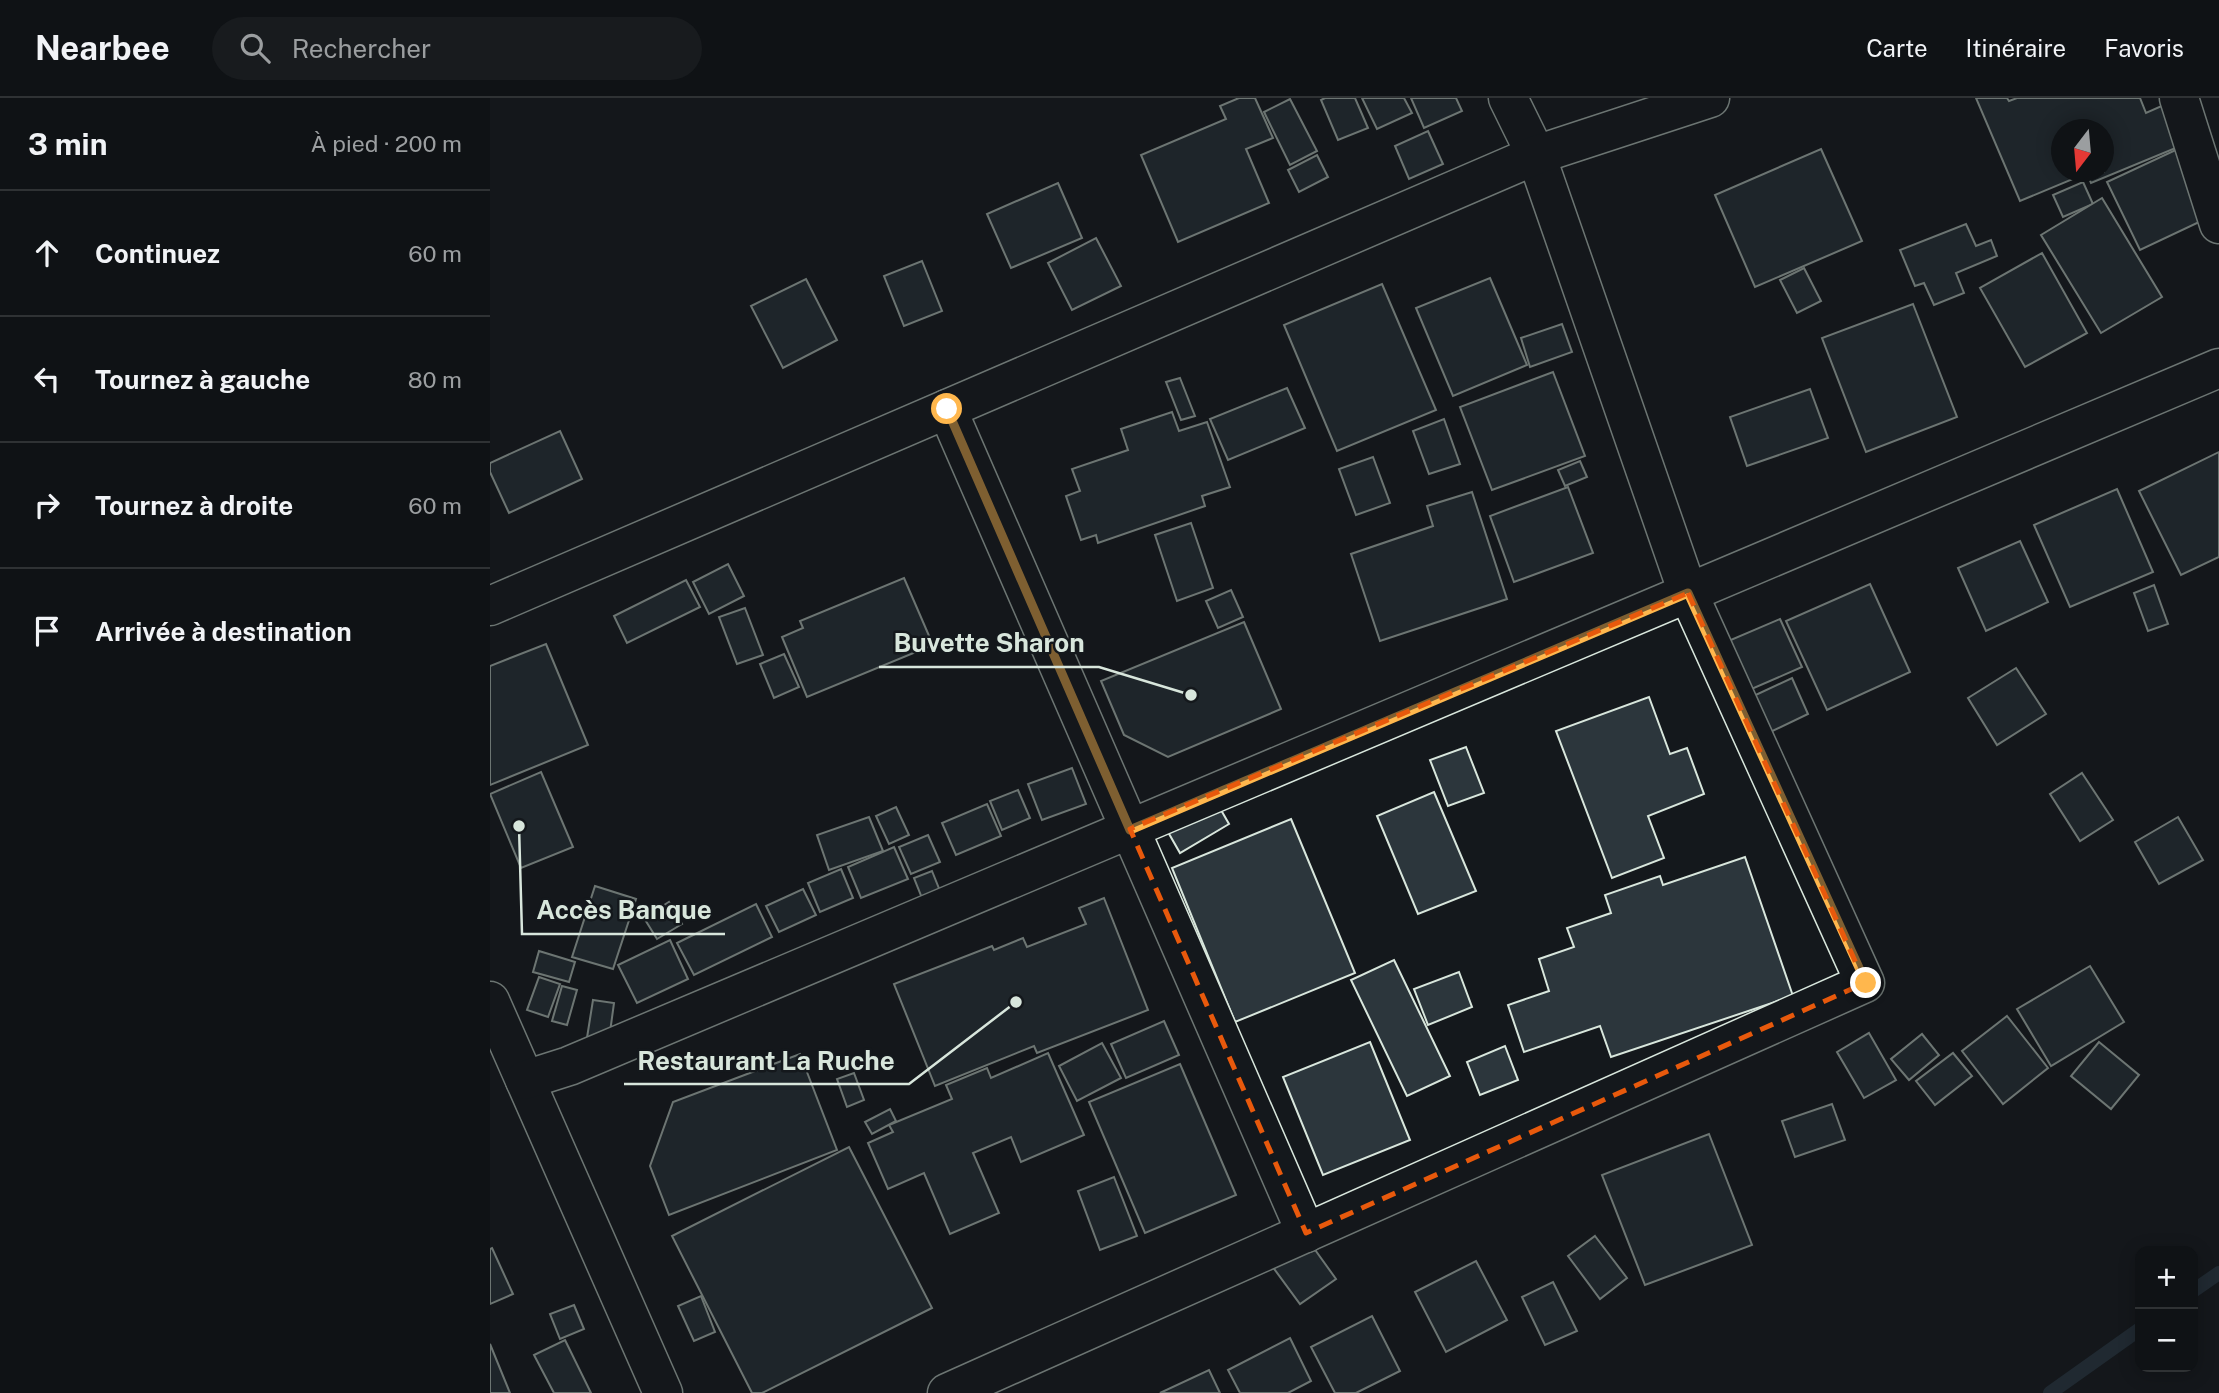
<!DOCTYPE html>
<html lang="fr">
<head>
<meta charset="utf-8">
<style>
  :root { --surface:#0f1215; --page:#181b1e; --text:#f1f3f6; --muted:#9b9ea0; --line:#2f3234 }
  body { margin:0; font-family:"Public Sans",sans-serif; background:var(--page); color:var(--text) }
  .controls { position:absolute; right:21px; bottom:21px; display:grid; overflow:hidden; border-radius:14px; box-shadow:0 4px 18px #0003 }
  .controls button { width:63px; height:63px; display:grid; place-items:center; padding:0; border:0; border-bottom:2px solid var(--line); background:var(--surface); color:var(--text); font:35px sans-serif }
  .compass { position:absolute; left:1561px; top:21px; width:63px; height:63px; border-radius:50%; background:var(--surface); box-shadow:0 4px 18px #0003; rotate:196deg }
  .stop { position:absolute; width:21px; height:21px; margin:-16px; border:5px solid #ffb74d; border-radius:50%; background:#fff }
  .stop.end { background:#ffb74d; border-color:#fff; box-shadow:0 2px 7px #0008 }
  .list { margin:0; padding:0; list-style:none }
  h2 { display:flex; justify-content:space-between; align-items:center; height:91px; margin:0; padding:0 28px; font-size:30px }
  h2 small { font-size:23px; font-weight:400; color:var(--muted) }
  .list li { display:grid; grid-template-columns:46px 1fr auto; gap:21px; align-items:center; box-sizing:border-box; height:126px; padding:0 28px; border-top:2px solid var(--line) }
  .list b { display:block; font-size:26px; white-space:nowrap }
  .list em { font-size:23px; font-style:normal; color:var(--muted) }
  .icon { flex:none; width:38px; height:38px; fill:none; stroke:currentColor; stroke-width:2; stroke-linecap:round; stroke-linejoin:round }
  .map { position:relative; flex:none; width:1729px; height:1295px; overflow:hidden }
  header { display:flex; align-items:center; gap:42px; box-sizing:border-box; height:98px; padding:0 35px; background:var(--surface); border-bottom:2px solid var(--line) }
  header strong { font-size:33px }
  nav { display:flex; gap:38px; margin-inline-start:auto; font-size:24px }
  .search { width:490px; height:63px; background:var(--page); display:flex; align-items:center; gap:18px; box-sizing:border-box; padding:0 24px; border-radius:38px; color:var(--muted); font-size:26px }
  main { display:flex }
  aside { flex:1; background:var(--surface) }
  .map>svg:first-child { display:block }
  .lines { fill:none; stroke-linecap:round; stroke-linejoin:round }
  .stream { stroke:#2f3f4d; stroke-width:14 }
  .building { fill:#2c363c; stroke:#d8e6dc; stroke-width:2; fill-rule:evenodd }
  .minor-casing { stroke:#d8e6dc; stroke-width:41 }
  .major-casing { stroke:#d8e6dc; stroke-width:41 }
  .minor { stroke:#14181c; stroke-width:38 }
  .major { stroke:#14181c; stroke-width:38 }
  .route { stroke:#ffb74d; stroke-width:9 }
  .marked { fill:none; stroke:#e8590c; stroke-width:5; stroke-dasharray:14 9; stroke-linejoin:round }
  .leader { fill:none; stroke:#d8e6dc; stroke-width:2.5 }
  .callout-dot { fill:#d8e6dc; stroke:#14181c; stroke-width:2.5 }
  .callout-label { font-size:26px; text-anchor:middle; font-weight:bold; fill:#d8e6dc; stroke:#14181c; stroke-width:5; stroke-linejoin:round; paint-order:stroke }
</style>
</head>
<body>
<header>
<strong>Nearbee</strong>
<div class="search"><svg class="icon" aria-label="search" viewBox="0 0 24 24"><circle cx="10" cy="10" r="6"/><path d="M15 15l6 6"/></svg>Rechercher</div>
<nav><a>Carte</a><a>Itinéraire</a><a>Favoris</a></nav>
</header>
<main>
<aside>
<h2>3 min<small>À pied · 200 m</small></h2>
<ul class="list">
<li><svg class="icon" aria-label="ahead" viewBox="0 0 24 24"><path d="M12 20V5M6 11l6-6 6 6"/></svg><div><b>Continuez</b></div><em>60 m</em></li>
<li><svg class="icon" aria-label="left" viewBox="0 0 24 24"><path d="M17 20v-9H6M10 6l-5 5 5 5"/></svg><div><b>Tournez à gauche</b></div><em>80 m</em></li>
<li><svg class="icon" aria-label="right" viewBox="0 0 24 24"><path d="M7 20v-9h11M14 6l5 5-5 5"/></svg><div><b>Tournez à droite</b></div><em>60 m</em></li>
<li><svg class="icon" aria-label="arrive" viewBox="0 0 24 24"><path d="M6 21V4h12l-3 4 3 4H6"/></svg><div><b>Arrivée à destination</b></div></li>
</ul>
</aside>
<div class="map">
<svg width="1729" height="1295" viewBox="0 0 1729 1295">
  <rect width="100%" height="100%" fill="#14181c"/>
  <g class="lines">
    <g class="stream">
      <polyline points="1703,1193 1729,1175"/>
      <polyline points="1560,1295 1650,1231"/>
    </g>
  </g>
  <g class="building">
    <polygon points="749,0 765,0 783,40 756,51 779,105 688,144 651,57 736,21 730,8"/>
    <polygon points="835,0 865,0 878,30 848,42 831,2"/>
    <polygon points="872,0 914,0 922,15 887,31"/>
    <polygon points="921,0 966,0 972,13 934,30"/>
    <path d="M1486 0H1517L1519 3 1527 0H1650L1656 15 1676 6 1693 47 1601 85 1597 75 1530 103ZM1572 32H1614V74H1572Z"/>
    <polygon points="800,1 827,53 800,67 774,14"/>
    <polygon points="938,33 953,66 919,81 905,48"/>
    <polygon points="1692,49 1724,117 1650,152 1617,84"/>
    <polygon points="1331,51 1372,143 1265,189 1225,97"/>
    <polygon points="827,57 838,79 809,94 798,72"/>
    <polygon points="1593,84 1603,106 1573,119 1563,97"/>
    <polygon points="568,85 592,140 521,170 497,116"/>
    <polygon points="1612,100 1672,199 1611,235 1551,137"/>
    <polygon points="1476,126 1486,148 1501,142 1507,158 1466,175 1474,195 1444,207 1434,185 1425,188 1410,152"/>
    <polygon points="606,140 631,188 582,212 558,165"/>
    <polygon points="1552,155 1597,235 1535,269 1490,190"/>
    <polygon points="432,163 452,213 414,228 394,178"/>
    <polygon points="1314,170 1331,203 1307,215 1290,182"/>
    <polygon points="1000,180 1037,267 963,298 926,210"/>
    <polygon points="316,181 347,242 293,270 261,208"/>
    <polygon points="892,186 946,312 847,353 794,227"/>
    <polygon points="1423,206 1467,319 1376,354 1332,240"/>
    <polygon points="1072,226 1082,254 1040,269 1031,240"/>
    <polygon points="1063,274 1095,358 1002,392 970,309"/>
    <polygon points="690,280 705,318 691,322 676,284"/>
    <polygon points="797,290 815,330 738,362 720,321"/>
    <polygon points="1320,291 1338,340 1257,368 1240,319"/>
    <polygon points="682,314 689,333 717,324 740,389 712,398 715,408 608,445 606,437 591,442 576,398 590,393 582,371 638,352 631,331"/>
    <polygon points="954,321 970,366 939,376 923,333"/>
    <polygon points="70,333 92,381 19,415 0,374 0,365"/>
    <polygon points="1729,354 1729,459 1691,477 1649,393"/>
    <polygon points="883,359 900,405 866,417 849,371"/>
    <polygon points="1090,363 1097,379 1075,388 1068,372"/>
    <polygon points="1078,389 1103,455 1024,484 1000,418"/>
    <polygon points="1627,391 1663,474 1580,509 1544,427"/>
    <polygon points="982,394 1017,501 890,543 861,456 943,428 937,408"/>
    <polygon points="701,425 723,490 687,503 665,437"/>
    <polygon points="1530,443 1558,504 1496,533 1468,470"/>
    <polygon points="238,466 254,498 219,516 203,484"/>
    <polygon points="414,480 443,547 317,599 292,539 313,530 310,523"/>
    <polygon points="196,482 210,509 137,545 124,518"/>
    <polygon points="1380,486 1420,574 1337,612 1296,523"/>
    <polygon points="1664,487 1678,526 1658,533 1644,495"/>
    <polygon points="741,492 753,519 728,530 716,503"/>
    <polygon points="255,510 273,557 247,566 229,519"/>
    <polygon points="1290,521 1312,569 1257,593 1236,544"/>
    <polygon points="754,524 791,611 678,659 634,637 611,583"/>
    <polygon points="56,546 98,647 0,687 0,568"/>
    <polygon points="294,556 309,589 284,600 270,566"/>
    <polygon points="1526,570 1556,616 1507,647 1478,600"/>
    <polygon points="1302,580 1318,616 1274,637 1257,601"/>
    <polygon points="1159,599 1180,656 1197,650 1214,696 1158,718 1174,760 1122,780 1066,633"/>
    <polygon points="976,649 994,695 958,708 940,662"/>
    <polygon points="582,670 596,706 552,722 538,686"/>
    <polygon points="51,674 83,749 31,770 0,696"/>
    <polygon points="1592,675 1623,722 1590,743 1560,696"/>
    <polygon points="528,692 540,720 512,732 500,703"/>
    <polygon points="944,694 986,793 928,816 887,718"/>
    <polygon points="727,705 739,726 690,755 678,734"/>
    <polygon points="497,706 511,738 466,757 452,725"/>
    <polygon points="406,709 419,737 399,746 386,718"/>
    <polygon points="379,719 393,753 339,772 327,737"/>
    <polygon points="1688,719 1713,762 1669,786 1645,744"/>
    <polygon points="801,721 865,875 745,924 682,770"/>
    <polygon points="438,737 450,764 421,776 409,749"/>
    <polygon points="404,749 418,781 371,800 358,769"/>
    <polygon points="1255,759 1303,898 1121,959 1110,928 1034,954 1018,907 1059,893 1049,861 1084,849 1077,830 1121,815 1115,797 1170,778 1173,787"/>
    <polygon points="351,771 363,800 330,814 318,785"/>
    <polygon points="442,773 454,803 436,810 424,780"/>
    <polygon points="105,788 146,801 123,871 82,859"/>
    <polygon points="313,791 326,817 289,834 276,808"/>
    <polygon points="614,800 658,912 547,955 544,948 445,988 404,886 502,848 504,852 533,840 537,849 596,826 589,810"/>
    <polygon points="179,804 192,826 167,841 154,820"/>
    <polygon points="266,806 282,839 204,877 187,845"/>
    <polygon points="180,842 198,881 147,905 128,867"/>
    <polygon points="49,853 85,864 79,884 43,874"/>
    <polygon points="904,862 960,978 917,998 861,882"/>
    <polygon points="1600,868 1634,924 1561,968 1527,911"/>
    <polygon points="969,874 982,909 938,927 924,891"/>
    <polygon points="49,879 70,886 58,919 37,912"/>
    <polygon points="72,888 87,892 77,927 62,923"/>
    <polygon points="103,902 124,905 118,949 96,946"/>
    <polygon points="1517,918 1558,970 1513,1006 1472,953"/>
    <polygon points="674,923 689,957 636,980 621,946"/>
    <polygon points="1379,935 1406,982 1374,1000 1347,954"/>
    <polygon points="1432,936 1449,957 1419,982 1401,961"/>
    <polygon points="880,944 920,1042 833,1077 793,979"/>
    <polygon points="1609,944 1649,977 1621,1011 1581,978"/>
    <polygon points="612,945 631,980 587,1003 569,968"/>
    <polygon points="1015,948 1028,982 990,997 977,964"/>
    <polygon points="558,955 594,1037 531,1064 521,1039 483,1055 509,1115 460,1136 434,1075 398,1091 378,1045 403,1034 399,1027 462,1001 456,987 497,970 501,980"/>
    <polygon points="1463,955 1482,978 1445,1007 1426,983"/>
    <polygon points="310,956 347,1052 179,1117 160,1068 183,1004"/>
    <polygon points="690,966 746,1097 655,1135 599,1004"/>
    <polygon points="364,975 374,1002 357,1009 347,981"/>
    <polygon points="1342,1006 1355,1042 1305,1059 1292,1023"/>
    <polygon points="400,1011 406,1023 382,1036 375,1024"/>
    <polygon points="1219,1036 1262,1147 1155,1187 1112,1077"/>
    <polygon points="359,1049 442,1210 272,1295 262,1295 182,1138"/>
    <polygon points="624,1079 647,1138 610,1152 588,1093"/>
    <polygon points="1105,1138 1137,1180 1110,1201 1078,1158"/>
    <polygon points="818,1142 846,1181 810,1206 782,1168"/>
    <polygon points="2,1150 23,1196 0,1206 0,1151"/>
    <polygon points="986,1163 1017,1222 956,1254 925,1194"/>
    <polygon points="1063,1184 1087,1233 1055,1247 1032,1199"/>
    <polygon points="211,1198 225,1234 204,1243 188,1208"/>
    <polygon points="84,1207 94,1231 70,1241 60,1216"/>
    <polygon points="882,1218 910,1273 866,1295 845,1295 821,1249"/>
    <polygon points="800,1240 821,1283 798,1295 750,1295 738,1272"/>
    <polygon points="75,1242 101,1295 64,1295 44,1257"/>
    <polygon points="0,1246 20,1295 0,1295"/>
    <polygon points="719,1272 730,1295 670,1295"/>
  </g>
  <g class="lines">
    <defs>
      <g id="minor">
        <polyline points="1689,0 1729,126"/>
        <polyline points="457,311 816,1135"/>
        <polyline points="0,903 173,1295"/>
        <polyline points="35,982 79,968 1198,495 1046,57 1018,0"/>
        <polyline points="457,1295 1375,885 1198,495 1729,270"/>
      </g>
      <polyline id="major" points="0,508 1046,57 1220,0"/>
    </defs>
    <use href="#minor" class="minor-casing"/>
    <use href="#major" class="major-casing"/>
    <use href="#minor" class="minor"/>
    <use href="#major" class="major"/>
  </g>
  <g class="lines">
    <polyline class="route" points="457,311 640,732 1198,495 1376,885"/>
  </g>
  <path d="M0 0H1729V1295H0ZM1198 495 1375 885 816 1135 640 731Z" fill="#14181c" fill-opacity=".55" fill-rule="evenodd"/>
  <path class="marked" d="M1198 495 1375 885 816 1135 640 731Z"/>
  <path class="leader" d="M701 597L609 569H389M29 728L32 836H235M526 904L419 986H134"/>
  <g class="callout-dot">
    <circle cx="701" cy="597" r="7"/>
    <circle cx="29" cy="728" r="7"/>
    <circle cx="526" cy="904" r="7"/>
  </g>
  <g class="callout-label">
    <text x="499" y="554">Buvette Sharon</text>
    <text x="134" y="821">Accès Banque</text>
    <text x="276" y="972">Restaurant La Ruche</text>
  </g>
</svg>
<div class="controls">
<button>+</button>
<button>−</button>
</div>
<svg class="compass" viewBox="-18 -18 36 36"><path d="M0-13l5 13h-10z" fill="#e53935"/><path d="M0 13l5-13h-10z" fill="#9b9ea0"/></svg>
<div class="stop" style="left:457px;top:311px"></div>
<div class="stop end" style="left:1376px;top:885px"></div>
</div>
</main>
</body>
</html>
